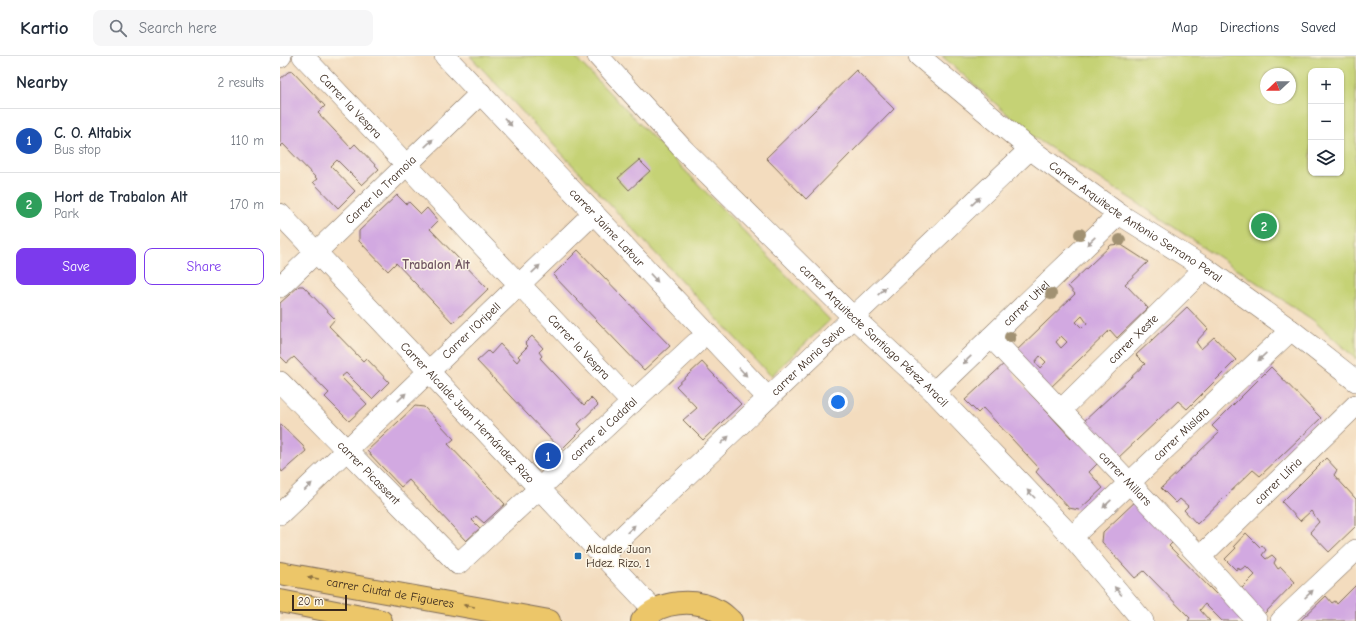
<!DOCTYPE html>
<html lang="en">
<head>
<meta charset="utf-8">
<style>
  :root { --surface:#fff; --page:#f6f6f7; --text:#1f2937; --muted:#747a83; --line:#e0e1e3; --accent:#7c3aed }
  body { margin:0; font-family:"Comic Neue",sans-serif; background:var(--page); color:var(--text) }
  .controls { position:absolute; right:12px; top:12px; display:grid; overflow:hidden; border-radius:8px; box-shadow:0 1px 3px #0004 }
  .controls button { width:36px; height:36px; display:grid; place-items:center; padding:0; border:0; border-bottom:1px solid var(--line); background:var(--surface); color:var(--text); font:20px sans-serif }
  .compass { position:absolute; left:980px; top:12px; width:36px; height:36px; border-radius:50%; background:var(--surface); box-shadow:0 1px 3px #0004; rotate:248deg }
  .scale { position:absolute; left:12px; bottom:10px; width:55px; box-sizing:border-box; padding-left:4px; border:2px solid #3b2a1e; border-top:0; font-size:11px; line-height:14px; white-space:nowrap; color:#3b2a1e; -webkit-text-stroke:3px #fcf5e5; paint-order:stroke }
  .you { position:absolute; left:558px; top:346px; width:14px; height:14px; margin:-10px; border:3px solid #fff; border-radius:50%; background:#1a73e8; box-shadow:0 0 0 6px #1a73e833 }
  .badge { display:grid; place-items:center; width:26px; height:26px; border-radius:50%; background:var(--accent); color:#fff; font-size:13px; font-weight:700 }
  .pin { position:absolute; translate:-50% -50%; border:2px solid #fff; box-shadow:0 1px 4px #0006 }
  .list { margin:0; padding:0; list-style:none }
  h2 { display:flex; justify-content:space-between; align-items:center; height:52px; margin:0; padding:0 16px; font-size:17px }
  h2 small { font-size:13px; font-weight:400; color:var(--muted) }
  .list li { display:grid; grid-template-columns:26px 1fr auto; gap:12px; align-items:center; box-sizing:border-box; height:64px; padding:0 16px; border-top:1px solid var(--line) }
  .list b { display:block; font-size:15px; white-space:nowrap }
  .list p { margin:0; font-size:13px; white-space:nowrap; color:var(--muted) }
  .list em { font-size:13px; font-style:normal; color:var(--muted) }
  .actions { display:flex; gap:8px; padding:12px 16px }
  .actions a { flex:1; padding:9px 0; border:1px solid var(--accent); border-radius:8px; text-align:center; font-size:14px; color:var(--accent) }
  .actions .main { background:var(--accent); color:#fff }
  .icon { flex:none; width:22px; height:22px; fill:none; stroke:currentColor; stroke-width:2; stroke-linecap:round; stroke-linejoin:round }
  .map { position:relative; flex:none; width:1076px; height:565px; overflow:hidden }
  header { display:flex; align-items:center; gap:24px; box-sizing:border-box; height:56px; padding:0 20px; background:var(--surface); border-bottom:1px solid var(--line) }
  header strong { font-size:19px }
  nav { display:flex; gap:22px; margin-inline-start:auto; font-size:14px }
  .search { width:280px; height:36px; background:var(--page); display:flex; align-items:center; gap:10px; box-sizing:border-box; padding:0 14px; border-radius:8px; color:var(--muted); font-size:15px }
  main { display:flex }
  aside { flex:1; background:var(--surface) }
  .map>svg:first-child { display:block }
  .green { fill:#c5d274; stroke:#807e49; fill-rule:evenodd }
  .building { fill:#d2a9e1; fill-rule:evenodd }
  .lines { fill:none; stroke-linecap:round; stroke-linejoin:round }
  .street-casing { stroke:#7b6856; stroke-width:22 }
  .primary-casing { stroke:#7b6856; stroke-width:24 }
  .street { stroke:#fff; stroke-width:21 }
  .primary { stroke:#ecc669; stroke-width:22 }
  .tree { fill:#a19172 }
  .oneway { fill:#a79f9a }
  .oneway2 { fill:#8b7040 }
  .poi-dot { fill:#1f6fb2; stroke:#fcf5e5; stroke-width:1.5 }
  .labels { text-anchor:middle; dominant-baseline:central; stroke-width:3; stroke-linejoin:round; paint-order:stroke }
  .street-label { font-size:12px; fill:#3b2a1e; stroke:#fcf5e5 }
  .poi-label { font-size:12px; fill:#3b2a1e; stroke:#fcf5e5; text-anchor:start }
  .neighbourhood-label { font-size:13px; font-weight:bold; fill:#705662; stroke:#fcf5e5 }
</style>
</head>
<body>
<header>
<strong>Kartio</strong>
<div class="search"><svg class="icon" aria-label="search" viewBox="0 0 24 24"><circle cx="10" cy="10" r="6"/><path d="M15 15l6 6"/></svg>Search here</div>
<nav><a>Map</a><a>Directions</a><a>Saved</a></nav>
</header>
<main>
<aside>
<h2>Nearby<small>2 results</small></h2>
<ul class="list">
<li><span class="badge" style="background:#1a4fb4">1</span><div><b>C. O. Altabix</b><p>Bus stop</p></div><em>110 m</em></li>
<li><span class="badge" style="background:#2e9e5b">2</span><div><b>Hort de Trabalon Alt</b><p>Park</p></div><em>170 m</em></li>
</ul>
<div class="actions"><a class="main">Save</a><a>Share</a></div>
</aside>
<div class="map">
<svg width="1076" height="565" viewBox="0 0 1076 565">
  <rect width="100%" height="100%" fill="#fcf5e5"/>
  <filter id="ink" filterUnits="userSpaceOnUse"><feTurbulence type="fractalNoise" baseFrequency=".025" numOctaves="2"/><feDisplacementMap in="SourceGraphic" scale="8" xChannelSelector="R" yChannelSelector="G"/><feConvolveMatrix kernelMatrix="1 2 1 2 8 2 1 2 1" color-interpolation-filters="sRGB"/></filter>
  <filter id="wash" filterUnits="userSpaceOnUse"><feTurbulence type="fractalNoise" baseFrequency=".012" numOctaves="4" result="noise"/><feDisplacementMap in="SourceGraphic" scale="16" xChannelSelector="R" yChannelSelector="G"/><feGaussianBlur stdDeviation="0.9" result="paint"/><feColorMatrix in="noise" values="0 0 0 0 0 0 0 0 0 0 0 0 0 0 0 0 0 1.4 0 .05"/><feComposite in="paint" operator="in"/></filter>
  <g filter="url(#wash)">
    <rect width="100%" height="100%" fill="#f3dcbe"/>
    <g class="green">
      <polygon points="190,0 294,0 550,264 491,320"/>
      <path d="M662 0H1076V303L1033 264 856 146 752 80ZM1031 15H1061V117H1031ZM986 18H1010V42H986Z"/>
    </g>
    <g id="blocks">
      <g class="building">
        <polygon points="576,14 614,53 526,143 486,102"/>
        <polygon points="12,15 45,50 38,57 71,92 75,88 99,113 82,129 57,104 51,110 75,135 58,152 33,126 37,123 3,88 0,91 0,23 8,16"/>
        <polygon points="359,104 370,115 349,134 338,122"/>
        <polygon points="117,139 126,148 129,146 141,158 147,152 158,165 150,173 208,233 173,267 116,207 108,215 79,185 79,175"/>
        <path d="M840 188 868 206 845 228 868 252 837 282 830 274 768 334 733 298 795 238 788 230 831 189ZM802 260 807 267 802 272 796 266ZM781 280 787 286 781 292 776 286ZM760 300 766 306 760 312 755 306Z"/>
        <polygon points="298,194 390,290 364,314 273,219"/>
        <polygon points="19,230 23,230 55,263 49,270 83,305 86,302 109,326 92,343 66,317 61,321 87,348 69,365 45,341 49,337 14,301 7,307 0,300 0,247"/>
        <polygon points="907,251 928,273 916,286 921,293 934,281 956,304 907,353 898,345 836,404 802,367 865,308 856,299"/>
        <polygon points="252,280 263,292 259,296 262,300 260,302 304,349 311,342 318,349 298,368 302,373 281,394 197,305 208,295 211,298 220,288 237,306 240,302 238,300 248,290 245,287"/>
        <polygon points="727,305 737,323 791,382 795,378 820,405 809,416 823,432 799,454 789,452 756,416 759,412 703,352 698,357 685,344"/>
        <polygon points="422,306 461,348 423,384 403,364 417,352 396,330"/>
        <polygon points="991,311 1041,362 980,420 973,414 917,468 904,454 908,450 900,443 896,447 881,432 939,377 932,370"/>
        <polygon points="135,350 144,351 174,383 168,388 225,448 204,467 196,460 192,464 200,472 186,485 129,424 121,431 87,395"/>
        <polygon points="0,368 23,390 26,395 2,416 0,412"/>
        <polygon points="1046,402 1057,414 1054,419 1076,443 1076,470 1049,496 1030,476 1039,466 1031,455 1020,465 1002,446"/>
        <polygon points="858,443 895,484 889,490 936,538 938,536 965,565 942,565 925,548 920,554 930,565 908,565 910,562 864,515 855,522 822,486 823,476"/>
        <polygon points="966,477 980,491 982,489 986,494 982,499 986,503 992,499 996,503 994,507 998,513 1001,511 1015,526 983,559 960,534 975,519 966,510 960,514 958,511 956,514 945,503 956,492 954,490"/>
        <polygon points="1076,529 1076,565 1020,565 1046,540 1052,547 1055,545 1057,548"/>
      </g>
    </g>
  </g>
  <g filter="url(#ink)">
    <use href="#blocks" fill-opacity="0" stroke="#7b6856" stroke-width="1"/>
    <g class="lines">
      <defs>
        <g id="street">
          <path id="s1" d="M23 0 118 100"/>
          <path id="s2" d="M165 0 488 342"/>
          <path id="s3" d="M318 0 401 91 574 262 654 336 792 481 863 565"/>
          <path id="s4" d="M639 0 750 93 839 158 925 212 1011 274 1076 325"/>
          <polyline points="0,1 1,0"/>
          <polyline points="135,118 231,220"/>
          <path id="s5" d="M0 158 375 555"/>
          <path id="s6" d="M0 231 201 37"/>
          <path id="s7" d="M246 235 352 347"/>
          <path id="s8" d="M711 281 920 501 977 565"/>
          <path id="s9" d="M0 326 178 508 416 287"/>
          <path id="s10" d="M654 336 839 158"/>
          <path id="s11" d="M781 354 925 212"/>
          <path id="s12" d="M0 458 314 157"/>
          <path id="s13" d="M792 481 1011 274"/>
          <path id="s14" d="M322 500 750 93"/>
          <path id="s15" d="M920 501 1076 349"/>
          <polyline points="1001,565 1076,494"/>
        </g>
        <g id="primary">
          <path id="s16" d="M0 517 269 565"/>
          <polyline points="0,545 101,565"/>
          <path d="M362 565C379 544 416 542 438 555 443 557 447 562 451 565"/>
        </g>
      </defs>
      <use href="#street" class="street-casing"/>
      <use href="#primary" class="primary-casing"/>
      <use href="#street" class="street"/>
      <use href="#primary" class="primary"/>
    </g>
    <g class="tree">
      <circle cx="800" cy="178" r="6"/>
      <circle cx="840" cy="184" r="6"/>
      <circle cx="771" cy="238" r="6"/>
      <circle cx="730" cy="281" r="6"/>
    </g>
    <defs><path id="oneway-solid" d="M-6-.8H1V-3.2L6.5 0L1 3.2V.8H-6Z"/></defs>
    <g class="oneway">
      <use href="#oneway-solid" transform="translate(228 66) rotate(47)"/>
      <use href="#oneway-solid" transform="translate(149 87) rotate(-44)"/>
      <use href="#oneway-solid" transform="translate(696 145) rotate(-44)"/>
      <use href="#oneway-solid" transform="translate(811 185) rotate(136)"/>
      <use href="#oneway-solid" transform="translate(256 213) rotate(-44)"/>
      <use href="#oneway-solid" transform="translate(374 222) rotate(47)"/>
      <use href="#oneway-solid" transform="translate(602 235) rotate(-44)"/>
      <use href="#oneway-solid" transform="translate(982 301) rotate(137)"/>
      <use href="#oneway-solid" transform="translate(687 304) rotate(136)"/>
      <use href="#oneway-solid" transform="translate(463 316) rotate(47)"/>
      <use href="#oneway-solid" transform="translate(122 341) rotate(-44)"/>
      <use href="#oneway-solid" transform="translate(445 384) rotate(-44)"/>
      <use href="#oneway-solid" transform="translate(28 431) rotate(-44)"/>
      <use href="#oneway-solid" transform="translate(751 438) rotate(-134)"/>
      <use href="#oneway-solid" transform="translate(827 448) rotate(137)"/>
      <use href="#oneway-solid" transform="translate(351 473) rotate(-44)"/>
      <use href="#oneway-solid" transform="translate(838 535) rotate(-130)"/>
      <use href="#oneway-solid" transform="translate(1029 538) rotate(-43)"/>
    </g>
    <g class="oneway2">
      <use href="#oneway-solid" transform="translate(33 522) rotate(-170)"/>
      <use href="#oneway-solid" transform="translate(189 550) rotate(-170)"/>
    </g>
  </g>
  <rect class="poi-dot" x="294" y="496" width="8" height="8" rx="2"/>
  <g class="labels">
    <g class="street-label">
      <text stroke="none"><textPath href="#s1" startOffset="69">Carrer la Vespra</textPath></text>
      <text stroke="none"><textPath href="#s6" startOffset="140">Carrer la Tramoia</textPath></text>
      <text stroke="none"><textPath href="#s4" startOffset="273">Carrer Arquitecte Antonio Serrano Peral</textPath></text>
      <text stroke="none"><textPath href="#s2" startOffset="236">carrer Jaime Latour</textPath></text>
      <text stroke="none"><textPath href="#s10" startOffset="128">carrer Utiel</textPath></text>
      <text stroke="none"><textPath href="#s12" startOffset="265">Carrer l'Oripell</textPath></text>
      <text stroke="none"><textPath href="#s3" startOffset="393">carrer Arquitecte Santiago Pérez Aracil</textPath></text>
      <text stroke="none"><textPath href="#s11" startOffset="101">carrer Xeste</textPath></text>
      <text stroke="none"><textPath href="#s7" startOffset="77">Carrer la Vespra</textPath></text>
      <text stroke="none"><textPath href="#s14" startOffset="284">carrer Maria Selva</textPath></text>
      <text stroke="none"><textPath href="#s5" startOffset="273">Carrer Alcalde Juan Hernández Rizo</textPath></text>
      <text stroke="none"><textPath href="#s9" startOffset="453">carrer el Cadafal</textPath></text>
      <text stroke="none"><textPath href="#s13" startOffset="150">carrer Mislata</textPath></text>
      <text stroke="none"><textPath href="#s9" startOffset="127">carrer Picassent</textPath></text>
      <text stroke="none"><textPath href="#s8" startOffset="195">carrer Millars</textPath></text>
      <text stroke="none"><textPath href="#s15" startOffset="109">carrer Llíria</textPath></text>
      <text stroke="none"><textPath href="#s16" startOffset="112">carrer Ciutat de Figueres</textPath></text>
    </g>
    <g class="poi-label">
      <text x="306" y="493">Alcalde Juan<tspan x="306" dy="14">Hdez. Rizo, 1</tspan></text>
    </g>
    <g class="neighbourhood-label">
      <text x="156" y="208">Trabalon Alt</text>
    </g>
  </g>
</svg>
<div class="controls">
<button>+</button>
<button>−</button>
<button><svg class="icon" aria-label="layers" viewBox="0 0 24 24"><path d="M12 4l9 5-9 5-9-5zM3 14l9 5 9-5"/></svg></button>
</div>
<svg class="compass" viewBox="-18 -18 36 36"><path d="M0-13l5 13h-10z" fill="#e53935"/><path d="M0 13l5-13h-10z" fill="#747a83"/></svg>
<div class="scale">20 m</div>
<div class="you"></div>
<div class="pin badge" style="left:268px;top:400px;background:#1a4fb4">1</div>
<div class="pin badge" style="left:984px;top:170px;background:#2e9e5b">2</div>
</div>
</main>
</body>
</html>
